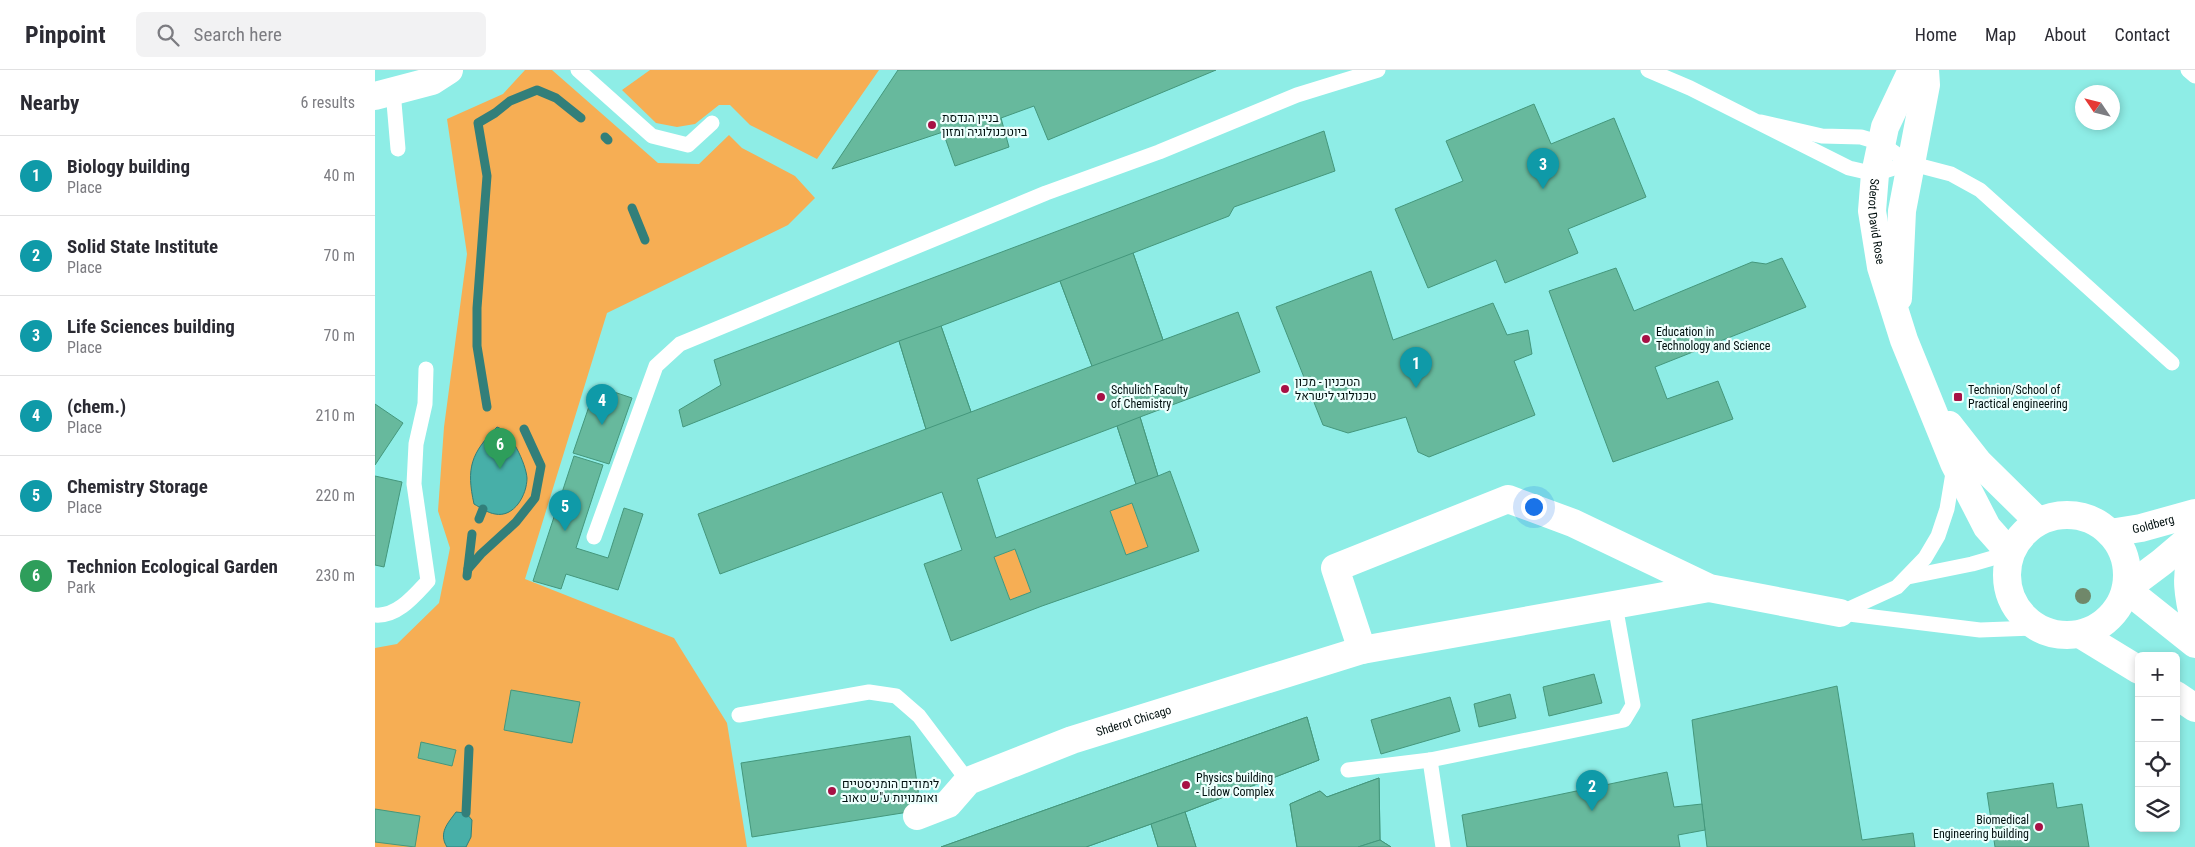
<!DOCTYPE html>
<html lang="en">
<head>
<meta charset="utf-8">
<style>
  :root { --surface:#fff; --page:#f2f2f3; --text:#2b2b33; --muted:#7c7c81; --line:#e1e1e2; --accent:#0b8043 }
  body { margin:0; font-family:"Roboto Condensed",Heebo,sans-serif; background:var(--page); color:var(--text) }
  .controls { position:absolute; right:15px; bottom:15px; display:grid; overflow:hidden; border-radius:8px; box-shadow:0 2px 8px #0003 }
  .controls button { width:45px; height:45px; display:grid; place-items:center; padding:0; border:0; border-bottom:1px solid var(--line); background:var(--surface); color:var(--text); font:25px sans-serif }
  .compass { position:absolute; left:1700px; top:15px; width:45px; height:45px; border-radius:50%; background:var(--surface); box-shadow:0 2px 8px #0003; rotate:305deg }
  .you { position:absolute; left:1158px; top:436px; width:18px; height:18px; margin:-12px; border:4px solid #fff; border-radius:50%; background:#1a73e8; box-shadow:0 0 0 8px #1a73e833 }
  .badge { display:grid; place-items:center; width:32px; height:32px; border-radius:50%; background:var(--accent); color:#fff; font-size:16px; font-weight:700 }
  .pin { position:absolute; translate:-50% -41px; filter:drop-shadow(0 1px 2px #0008) }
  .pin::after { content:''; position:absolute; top:26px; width:18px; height:15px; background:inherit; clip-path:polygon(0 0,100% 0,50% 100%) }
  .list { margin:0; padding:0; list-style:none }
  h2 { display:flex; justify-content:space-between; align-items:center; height:65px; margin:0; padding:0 20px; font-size:21px }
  h2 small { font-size:16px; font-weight:400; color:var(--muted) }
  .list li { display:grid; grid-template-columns:32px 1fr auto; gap:15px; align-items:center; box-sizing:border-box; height:80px; padding:0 20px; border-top:1px solid var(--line) }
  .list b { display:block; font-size:19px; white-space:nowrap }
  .list p { margin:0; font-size:16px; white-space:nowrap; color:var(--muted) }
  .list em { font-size:16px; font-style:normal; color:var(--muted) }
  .icon { flex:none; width:28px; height:28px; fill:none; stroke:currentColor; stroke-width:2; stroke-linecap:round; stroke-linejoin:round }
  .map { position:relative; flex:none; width:1820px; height:777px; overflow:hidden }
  header { display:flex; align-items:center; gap:30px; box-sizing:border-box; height:70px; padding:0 25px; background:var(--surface); border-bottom:1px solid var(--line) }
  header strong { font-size:24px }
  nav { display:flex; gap:28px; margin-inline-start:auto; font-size:18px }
  .search { width:350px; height:45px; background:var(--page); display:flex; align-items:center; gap:12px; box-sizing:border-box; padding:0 18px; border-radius:8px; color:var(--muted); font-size:19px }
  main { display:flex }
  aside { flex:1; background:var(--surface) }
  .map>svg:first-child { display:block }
  .green { fill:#f6ae54 }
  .water { fill:#47afa8; stroke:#327f7a }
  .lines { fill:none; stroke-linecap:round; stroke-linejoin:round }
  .stream { stroke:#327f7a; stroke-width:9 }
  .building { fill:#67b99d; stroke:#44977c; fill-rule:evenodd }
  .service { stroke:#fff; stroke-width:15 }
  .minor { stroke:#fff; stroke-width:28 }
  .tertiary { stroke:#fff; stroke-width:28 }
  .tree { fill:#70886a }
  .poi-dot { fill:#a71145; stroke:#edfffd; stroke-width:2 }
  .labels { text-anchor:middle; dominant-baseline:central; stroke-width:4.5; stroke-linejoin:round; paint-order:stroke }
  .poi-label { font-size:12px; fill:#000f0e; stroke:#edfffd; text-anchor:start }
  .street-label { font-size:12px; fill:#000f0e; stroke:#edfffd }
</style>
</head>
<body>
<header>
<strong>Pinpoint</strong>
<div class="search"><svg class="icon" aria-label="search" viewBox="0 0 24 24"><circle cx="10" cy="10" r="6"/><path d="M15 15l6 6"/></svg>Search here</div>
<nav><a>Home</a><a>Map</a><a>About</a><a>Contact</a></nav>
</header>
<main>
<aside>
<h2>Nearby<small>6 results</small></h2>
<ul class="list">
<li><span class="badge" style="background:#0f9aa8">1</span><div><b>Biology building</b><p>Place</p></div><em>40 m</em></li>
<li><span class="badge" style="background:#0f9aa8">2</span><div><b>Solid State Institute</b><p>Place</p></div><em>70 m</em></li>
<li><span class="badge" style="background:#0f9aa8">3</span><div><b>Life Sciences building</b><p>Place</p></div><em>70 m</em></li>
<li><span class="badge" style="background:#0f9aa8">4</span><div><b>(chem.)</b><p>Place</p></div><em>210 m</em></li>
<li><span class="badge" style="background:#0f9aa8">5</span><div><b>Chemistry Storage</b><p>Place</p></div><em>220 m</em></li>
<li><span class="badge" style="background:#2e9e5b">6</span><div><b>Technion Ecological Garden</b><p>Park</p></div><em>230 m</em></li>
</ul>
</aside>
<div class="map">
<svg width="1820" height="777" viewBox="0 0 1820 777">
  <rect width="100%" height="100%" fill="#8eede6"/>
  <g class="green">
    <polygon points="150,0 177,0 283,93 324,94 354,65 367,78 420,106 440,128 413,155 232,243 150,509 299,568 352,653 372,777 0,777 0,578 22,574 64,533 75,478 63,441 69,357 92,184 72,49 128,24"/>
    <polygon points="275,0 504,0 442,89 375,55 355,35 344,35 320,54 302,57 281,53 247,20"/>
    <polygon points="757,433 773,477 751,485 735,441"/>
    <polygon points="640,479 656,522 635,530 619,487"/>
  </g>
  <g class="water">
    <path d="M122 357C136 361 151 394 152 408 152 425 139 448 120 444 113 443 106 438 99 434 91 398 96 383 122 357Z"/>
    <path d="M81 742 91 743 97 750 96 767 91 777H72C63 763 73 753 81 742Z"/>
  </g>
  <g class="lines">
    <g class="stream">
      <polyline points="230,67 233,70"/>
      <polyline points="257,138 270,170"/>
      <polyline points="112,337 102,276 102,238 112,106 103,53 120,43 135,31 162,20 181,28 206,48"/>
      <polyline points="104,449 108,439"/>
      <polyline points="93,499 106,484 141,452 160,428 166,396 149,359"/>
      <polyline points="92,506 97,464"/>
      <polyline points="91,743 94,679"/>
    </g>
  </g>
  <g class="building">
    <polygon points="523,0 841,0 673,70 659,36 626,48 634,77 580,96 568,62 457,99"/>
    <polygon points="1159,34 1176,74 1239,48 1271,127 1193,159 1203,183 1130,213 1121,190 1053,218 1020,139 1088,111 1071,71"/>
    <path d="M949 61 960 101 859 137 854 146 758 183 788 270 863 242 885 302 765 347 783 406 795 401 824 481 667 536 576 571 549 494 587 480 567 422 345 504 323 444 551 359 524 271 308 357 304 340 346 315 339 290ZM685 211 717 296 596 342 566 256ZM742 356 761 414 621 468 602 409ZM757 433 773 477 751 485 735 441ZM640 479 656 522 635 530 619 487Z"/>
    <polygon points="758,183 788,270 717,296 685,211"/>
    <polygon points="1407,188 1431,237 1280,297 1292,329 1343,311 1358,349 1238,392 1174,221 1241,198 1259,241 1377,192 1391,194"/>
    <polygon points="996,201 1018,270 1118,233 1132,265 1153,260 1157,284 1139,291 1160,345 1054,387 1043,382 1031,347 973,363 948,355 901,237"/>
    <polygon points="566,256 596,342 551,359 524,271"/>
    <polygon points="221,316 257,328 234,394 198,383"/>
    <polygon points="0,334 28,353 0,395"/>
    <polygon points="765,347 783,406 761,414 742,356"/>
    <polygon points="199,386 228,395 201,478 233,488 249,438 268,444 243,520 191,504 186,519 158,511"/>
    <polygon points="0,406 27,412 9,497 0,495"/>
    <polygon points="1219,604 1227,633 1174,646 1168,617"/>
    <polygon points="1462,616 1487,770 1538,763 1540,777 1332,777 1317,650"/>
    <polygon points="136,620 205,632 197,673 129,660"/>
    <polygon points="1135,624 1141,648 1104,657 1099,634"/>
    <polygon points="1075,627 1085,661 1006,684 996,650"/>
    <polygon points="932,647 944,690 810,742 821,777 783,777 776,754 711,777 566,777"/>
    <polygon points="932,647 944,690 810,742 711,777 566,777"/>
    <polygon points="535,666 546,740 377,767 366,693"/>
    <polygon points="46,672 81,680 77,696 43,688"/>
    <polygon points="1292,702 1299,737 1327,734 1330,760 1303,765 1305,777 1092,777 1087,745"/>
    <polygon points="1004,708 1005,770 1016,777 922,777 915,734 945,721 952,727"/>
    <polygon points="1004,708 1005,770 983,777 922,777 915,734 945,721 952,727"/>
    <polygon points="1678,713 1682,738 1707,734 1714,777 1620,777 1612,723"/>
    <polygon points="0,739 45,746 40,777 0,772"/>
    <polygon points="810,742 821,777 783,777 776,754"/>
    <polygon points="1005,770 1016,777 983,777"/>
  </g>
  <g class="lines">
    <g class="service">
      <polyline points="203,0 277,66 313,75 337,53"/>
      <polyline points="1273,0 1315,18 1474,98 1500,104 1534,93"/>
      <polyline points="1813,0 1820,6"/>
      <polyline points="18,21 23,79"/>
      <polyline points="1386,52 1447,66 1486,67 1506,73 1534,93 1576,104 1605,120 1797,293"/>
      <polyline points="219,467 281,296 305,274 671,123 784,82 922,25 1003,0"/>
      <polyline points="1533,507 1597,494 1635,483"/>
      <polyline points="1465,543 1522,517 1550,488 1563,466 1572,439 1579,397"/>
      <polyline points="1466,543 1605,560 1662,558"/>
      <path d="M0 545C22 547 39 526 53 511L39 414 41 374 50 334 51 299"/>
      <polyline points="364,645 494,622 521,626 544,646 593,711"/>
      <polyline points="1055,690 1068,777"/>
      <polyline points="973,700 1055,690 1249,650 1258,635 1240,535"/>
    </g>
    <g class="minor">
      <polyline points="987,580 960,498 1133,429 1198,453 1334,518 1465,543"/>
      <path id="s1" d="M542 746 573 734 593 711 697 670 987 580 1334 518"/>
    </g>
    <g class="tertiary">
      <path id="s2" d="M1537 0 1510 57 1500 104 1497 141 1506 197 1529 270 1579 393 1612 457 1635 483"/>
      <polyline points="0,26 57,11 74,0"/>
      <polyline points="1523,228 1527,141 1551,15 1550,0"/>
      <polyline points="1574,355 1603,392 1663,451"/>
      <circle cx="1692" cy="505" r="60"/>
      <path id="s3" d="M1735 463 1766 458 1820 443"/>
      <path d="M1820 480C1808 502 1814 530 1820 554"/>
      <polyline points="1751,519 1820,574"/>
      <polyline points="1751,519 1787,492 1820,464"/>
      <polyline points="1705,564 1764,600"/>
      <polyline points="1801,625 1820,638"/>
    </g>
  </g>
  <circle class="tree" cx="1708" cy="526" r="8"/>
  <g class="poi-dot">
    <circle cx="557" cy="55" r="5"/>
    <circle cx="1271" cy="269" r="5"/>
    <circle cx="910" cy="319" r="5"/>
    <circle cx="726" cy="327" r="5"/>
    <rect x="1578" y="322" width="10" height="10" rx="2.5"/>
    <circle cx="811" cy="715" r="5"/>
    <circle cx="457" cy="721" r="5"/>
    <circle cx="1664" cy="757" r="5"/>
  </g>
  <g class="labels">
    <g class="poi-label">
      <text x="567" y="48">בניין הנדסת<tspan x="567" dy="14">ביוטכנולוגיה ומזון</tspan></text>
      <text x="1281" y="262">Education in<tspan x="1281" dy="14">Technology and Science</tspan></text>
      <text x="920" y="312">הטכניון - מכון<tspan x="920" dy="14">טכנולוגי לישראל</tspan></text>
      <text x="736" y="320">Schulich Faculty<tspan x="736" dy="14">of Chemistry</tspan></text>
      <text x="1593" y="320">Technion/School of<tspan x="1593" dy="14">Practical engineering</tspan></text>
      <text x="821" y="708">Physics building<tspan x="821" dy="14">- Lidow Complex</tspan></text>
      <text x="467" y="714">לימודים הומניסטיים<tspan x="467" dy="14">ואומנויות ע"ש טאוב</tspan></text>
      <text x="1654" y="750" text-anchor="end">Biomedical<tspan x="1654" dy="14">Engineering building</tspan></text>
    </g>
    <g class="street-label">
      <text stroke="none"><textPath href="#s2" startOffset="159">Sderot David Rose</textPath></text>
      <text stroke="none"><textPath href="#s3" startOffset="44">Goldberg</textPath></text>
      <text stroke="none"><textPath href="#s1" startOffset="240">Shderot Chicago</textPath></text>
    </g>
  </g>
</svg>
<div class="controls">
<button>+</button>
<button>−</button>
<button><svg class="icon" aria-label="locate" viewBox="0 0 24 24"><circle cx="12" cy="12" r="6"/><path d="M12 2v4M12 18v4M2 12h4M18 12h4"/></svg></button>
<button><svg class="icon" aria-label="layers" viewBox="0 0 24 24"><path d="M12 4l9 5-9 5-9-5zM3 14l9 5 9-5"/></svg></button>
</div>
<svg class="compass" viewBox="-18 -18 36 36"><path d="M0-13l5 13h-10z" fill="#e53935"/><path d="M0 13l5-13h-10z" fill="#7c7c81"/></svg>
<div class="you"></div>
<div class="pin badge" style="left:1041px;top:318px;background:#0f9aa8">1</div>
<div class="pin badge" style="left:1217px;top:741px;background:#0f9aa8">2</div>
<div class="pin badge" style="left:1168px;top:119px;background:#0f9aa8">3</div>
<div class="pin badge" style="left:227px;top:355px;background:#0f9aa8">4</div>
<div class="pin badge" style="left:190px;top:461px;background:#0f9aa8">5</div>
<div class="pin badge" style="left:125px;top:399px;background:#2e9e5b">6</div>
</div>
</main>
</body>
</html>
